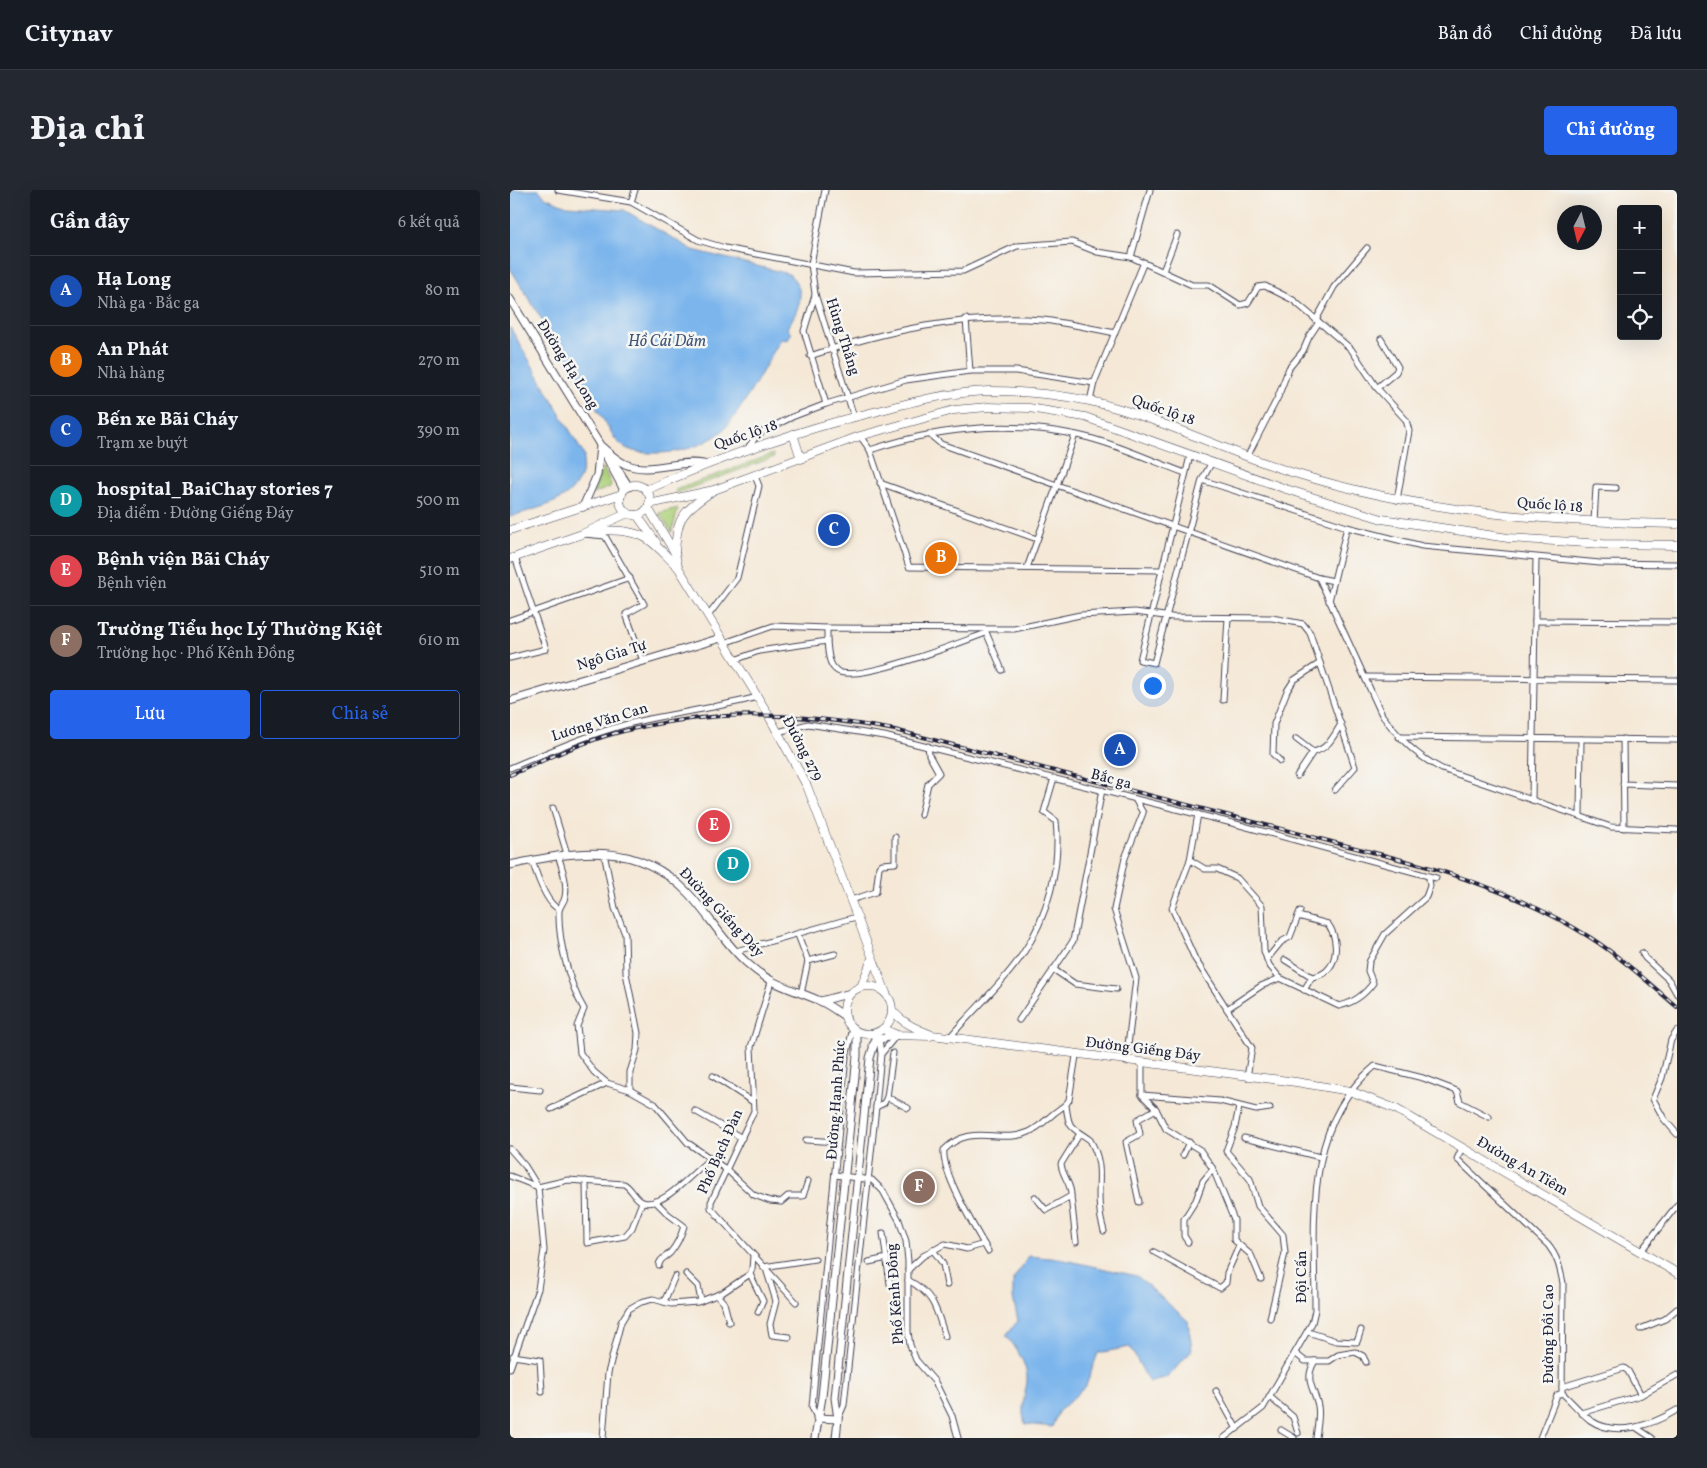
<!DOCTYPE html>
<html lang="vi">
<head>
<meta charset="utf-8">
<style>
  :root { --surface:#171b24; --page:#242831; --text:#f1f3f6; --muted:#9ea1a6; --line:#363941; --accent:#2563eb }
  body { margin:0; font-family:Vollkorn,serif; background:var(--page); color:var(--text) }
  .controls { position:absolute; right:15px; top:15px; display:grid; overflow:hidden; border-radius:5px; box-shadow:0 5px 20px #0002 }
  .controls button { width:45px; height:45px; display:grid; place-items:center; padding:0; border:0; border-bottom:1px solid var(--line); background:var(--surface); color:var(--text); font:25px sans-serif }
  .compass { position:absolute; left:1047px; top:15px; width:45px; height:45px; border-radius:50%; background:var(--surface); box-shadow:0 5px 20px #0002; rotate:187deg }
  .you { position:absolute; left:642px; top:495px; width:18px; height:18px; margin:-12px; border:4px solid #fff; border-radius:50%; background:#1a73e8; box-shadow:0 0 0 8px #1a73e833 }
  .badge { display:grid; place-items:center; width:32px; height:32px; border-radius:50%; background:var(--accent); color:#fff; font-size:16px; font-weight:700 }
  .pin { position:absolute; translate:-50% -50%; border:2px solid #fff; box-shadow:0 1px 5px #0006 }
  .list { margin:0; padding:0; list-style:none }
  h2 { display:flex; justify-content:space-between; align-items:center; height:65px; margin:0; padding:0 20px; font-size:21px }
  h2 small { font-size:16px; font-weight:400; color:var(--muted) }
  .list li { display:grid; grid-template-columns:32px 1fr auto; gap:15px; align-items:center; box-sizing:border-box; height:70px; padding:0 20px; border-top:1px solid var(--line) }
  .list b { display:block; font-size:19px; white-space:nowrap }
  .list p { margin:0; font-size:16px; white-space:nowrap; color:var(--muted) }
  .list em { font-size:16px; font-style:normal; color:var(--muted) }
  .actions { display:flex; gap:10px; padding:15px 20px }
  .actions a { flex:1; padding:11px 0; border:1px solid var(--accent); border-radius:5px; text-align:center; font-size:18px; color:var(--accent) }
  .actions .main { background:var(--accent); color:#fff }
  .icon { flex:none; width:28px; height:28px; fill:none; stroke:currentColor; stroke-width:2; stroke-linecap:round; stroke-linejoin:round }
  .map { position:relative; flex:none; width:1167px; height:1248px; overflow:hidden; border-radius:5px }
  header { display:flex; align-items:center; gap:30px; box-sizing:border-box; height:70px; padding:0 25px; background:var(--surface); border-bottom:1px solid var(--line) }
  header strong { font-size:24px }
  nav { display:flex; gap:28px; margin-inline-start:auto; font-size:18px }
  .intro { display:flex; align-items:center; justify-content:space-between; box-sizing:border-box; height:120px; padding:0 30px }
  h1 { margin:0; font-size:35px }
  .button { padding:12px 22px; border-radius:5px; background:var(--accent); color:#fff; font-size:18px; font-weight:700 }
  main { display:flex; gap:30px; padding:0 30px }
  aside { flex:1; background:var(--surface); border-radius:5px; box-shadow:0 5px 20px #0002 }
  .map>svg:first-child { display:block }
  .green { fill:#aed27b; stroke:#687a5b }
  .water { fill:#7bb5ec; stroke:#4e6c94 }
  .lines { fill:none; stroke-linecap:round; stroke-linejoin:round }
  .street-casing { stroke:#424052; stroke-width:7 }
  .secondary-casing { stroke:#424052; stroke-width:9 }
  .primary-casing { stroke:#424052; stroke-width:9 }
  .street { stroke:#fff; stroke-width:5 }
  .secondary { stroke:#fff; stroke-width:7 }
  .primary { stroke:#fff; stroke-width:8 }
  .rail-casing { stroke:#22223b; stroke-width:4 }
  .rail { stroke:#f6f6f2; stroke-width:2; stroke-dasharray:5.5; stroke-linecap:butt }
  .labels { text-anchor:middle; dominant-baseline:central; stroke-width:5; stroke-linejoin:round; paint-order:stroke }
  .street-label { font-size:15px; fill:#22223b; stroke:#f6f6f2 }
  .water-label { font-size:16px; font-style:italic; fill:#415579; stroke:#f6f6f2 }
</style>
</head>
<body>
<header>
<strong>Citynav</strong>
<nav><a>Bản đồ</a><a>Chỉ đường</a><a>Đã lưu</a></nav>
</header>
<div class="intro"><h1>Địa chỉ</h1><a class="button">Chỉ đường</a></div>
<main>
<aside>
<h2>Gần đây<small>6 kết quả</small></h2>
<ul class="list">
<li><span class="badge" style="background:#1a4fb4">A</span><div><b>Hạ Long</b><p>Nhà ga · Bắc ga</p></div><em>80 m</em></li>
<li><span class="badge" style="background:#e8710a">B</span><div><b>An Phát</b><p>Nhà hàng</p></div><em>270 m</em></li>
<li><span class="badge" style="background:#1a4fb4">C</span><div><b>Bến xe Bãi Cháy</b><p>Trạm xe buýt</p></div><em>390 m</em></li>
<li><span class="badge" style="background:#0f9aa8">D</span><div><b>hospital_BaiChay stories 7</b><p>Địa điểm · Đường Giếng Đáy</p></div><em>500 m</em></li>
<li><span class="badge" style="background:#e0444e">E</span><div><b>Bệnh viện Bãi Cháy</b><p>Bệnh viện</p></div><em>510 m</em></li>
<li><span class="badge" style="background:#8d6e63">F</span><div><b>Trường Tiểu học Lý Thường Kiệt</b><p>Trường học · Phố Kênh Đồng</p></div><em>610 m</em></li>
</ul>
<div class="actions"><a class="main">Lưu</a><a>Chia sẻ</a></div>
</aside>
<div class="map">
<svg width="1167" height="1248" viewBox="0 0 1167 1248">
  <rect width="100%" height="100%" fill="#f6f6f2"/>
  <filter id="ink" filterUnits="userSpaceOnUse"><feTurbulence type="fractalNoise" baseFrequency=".02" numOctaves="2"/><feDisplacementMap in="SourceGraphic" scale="10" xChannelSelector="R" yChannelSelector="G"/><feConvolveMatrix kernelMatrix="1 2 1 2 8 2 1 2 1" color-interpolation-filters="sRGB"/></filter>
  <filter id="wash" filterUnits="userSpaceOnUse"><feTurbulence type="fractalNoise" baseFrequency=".0096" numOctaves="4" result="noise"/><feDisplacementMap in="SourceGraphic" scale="20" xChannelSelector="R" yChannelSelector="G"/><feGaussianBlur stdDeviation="1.12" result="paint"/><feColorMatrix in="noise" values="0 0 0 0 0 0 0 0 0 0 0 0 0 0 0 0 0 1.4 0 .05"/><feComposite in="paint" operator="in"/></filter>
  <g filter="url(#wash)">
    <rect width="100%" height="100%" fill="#f5e8d6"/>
    <g class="green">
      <polygon points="263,264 264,267 167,303 165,300"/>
      <polygon points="93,277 101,294 100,297 83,304"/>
      <polygon points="168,318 162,342 149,323"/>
    </g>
    <g class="water">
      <path d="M0 0H29L35 7 57 16 114 20 183 60 279 84C298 102 289 119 277 138L281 144 277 150 271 149C257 172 229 227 210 243 193 256 169 263 148 263 131 263 118 263 106 250L0 78Z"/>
      <path d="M0 137 74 265C73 312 37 314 0 327Z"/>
      <path d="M519 1066 550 1069 627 1086 678 1131 682 1160 658 1187 639 1192 620 1157 588 1163 576 1196 548 1222 542 1237 515 1234C510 1218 515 1207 517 1191 518 1175 505 1156 496 1145L508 1131 503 1108V1090Z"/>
    </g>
  </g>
  <g filter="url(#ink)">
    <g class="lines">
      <defs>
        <g id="street">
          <polyline points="48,0 121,12 188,50 215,58 344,83 453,81 507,56 562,52 587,62 621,67 682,95 699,95 730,115 738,113 748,97 755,96 783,110 841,159 867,198 896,230 899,241 887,310"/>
          <polyline points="315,0 301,74 305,104 344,227"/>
          <polyline points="121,12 125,0"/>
          <polyline points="621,67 640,0"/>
          <polyline points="653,81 667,45"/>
          <polyline points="305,105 294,141 316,214"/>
          <polyline points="456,129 460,181"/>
          <polyline points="806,130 824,97 857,58"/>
          <path d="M300 166C377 140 453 124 533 130 557 133 581 138 605 143"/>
          <polyline points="867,198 886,182 888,177 871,149"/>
          <polyline points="580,211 584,193 634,72"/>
          <polyline points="419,244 431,254 809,388 824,391"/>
          <polyline points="350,246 360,260 399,377 652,380"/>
          <polyline points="237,259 248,244 282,227 316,214 396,190 460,181 506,181 584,193"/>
          <path d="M360 260C427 238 497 230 567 245 604 253 640 270 675 283"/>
          <polyline points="680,266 630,470 644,473 692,290 702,272"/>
          <polyline points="737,267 768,207 779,178 793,161 799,147 809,132"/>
          <polyline points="692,290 837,337 912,356 1090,373 1167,374"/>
          <polyline points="370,293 527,349"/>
          <polyline points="1084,332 1086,297 1106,298"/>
          <polyline points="74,344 95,346 134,414 116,424 133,471"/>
          <polyline points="517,378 565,245"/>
          <path d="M809 388 872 525C890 549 905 565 932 579L1101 637 1167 640"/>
          <polyline points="819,411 837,337"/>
          <polyline points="198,426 227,388 249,296 245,286"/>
          <polyline points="0,430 120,388"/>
          <polyline points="1025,431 1167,432"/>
          <polyline points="476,442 492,480"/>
          <path d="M317 451C318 460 318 474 326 480 343 496 453 451 476 443"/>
          <polyline points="214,453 263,436 317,438"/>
          <polyline points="0,468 36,459 5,367"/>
          <polyline points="225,470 249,461 317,451 317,438 504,439 570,425 625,422 662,427 762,428 793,434 800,443 845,577 825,600"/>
          <polyline points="855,487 1167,490"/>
          <polyline points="713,510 718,428"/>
          <polyline points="268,542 298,534 374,546 726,634 926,688"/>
          <polyline points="889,547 1167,550"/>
          <polyline points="786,549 803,562"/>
          <polyline points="1113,549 1114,638"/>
          <polyline points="770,571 763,564 764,534 777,501 784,490 810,473"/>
          <path d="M0 578C43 560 88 540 134 530 172 522 210 517 248 507"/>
          <path d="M787 586 803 562C818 559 823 547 831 534"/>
          <polyline points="1113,594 1167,596"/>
          <polyline points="1022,610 1026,368"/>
          <polyline points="43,618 57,664"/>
          <polyline points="688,624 680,670 662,718 685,769 742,858 737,887"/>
          <polyline points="411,625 418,594 429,583 419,565 418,556"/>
          <polyline points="1070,626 1071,549"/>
          <polyline points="94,663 105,718 115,744 116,783 128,843 127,860 120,882 120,900"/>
          <path d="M48 665C52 678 58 694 55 707 54 713 50 715 49 721 48 750 59 794 74 819L67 836 70 863 84 882 97 893 120 900 145 914 178 953 217 980 244 1005 260 1011 271 1012 278 1006H293L298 991"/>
          <path d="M22 670C26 683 36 714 49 719"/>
          <path d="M680 670 695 679H707L727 688 752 716 754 761 759 775 770 788 829 816C843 813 855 804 863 793L858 781 859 772 875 744 916 707 920 696 919 688"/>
          <polyline points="341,710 366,702 369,677 372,674 385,673 385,647"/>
          <path d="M788 726 818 734C831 752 828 784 802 787L794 800"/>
          <polyline points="288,745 298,771 291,804"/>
          <polyline points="226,761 346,727"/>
          <polyline points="1132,763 1135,768 1159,790 1167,804"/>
          <polyline points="757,769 771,752 780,747 790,721"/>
          <polyline points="775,770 802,787"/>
          <polyline points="298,771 325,764"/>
          <polyline points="543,779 565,794 606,799"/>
          <polyline points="261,792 241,857 244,921 201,1012 201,1018 286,1112"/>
          <polyline points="717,819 751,796 770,788"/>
          <polyline points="509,830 563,751 592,600"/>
          <polyline points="1167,841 1161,850 1152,888 1143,909 1154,929 1167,944"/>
          <path d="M439 848C462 821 492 795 512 765 538 727 551 676 546 631L534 622 544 588"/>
          <polyline points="372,863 385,847"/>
          <polyline points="616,872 626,788 604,719 615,668 633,623 625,609"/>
          <polyline points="632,873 632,905 646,919 656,939 690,960 703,979 724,1030 724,1050 741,1065 751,1089"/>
          <polyline points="203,886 243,912"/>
          <polyline points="0,897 30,900"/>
          <polyline points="632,905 710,911 746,920 760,918"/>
          <polyline points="377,907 398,918"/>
          <path d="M556 915C559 941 561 936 580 950 596 977 586 994 590 1021 590 1027 592 1034 594 1041"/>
          <polyline points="366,917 374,913 377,907 383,863"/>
          <polyline points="729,917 725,937 716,961 740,989 748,1016 773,1045 775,1063 760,1128"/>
          <polyline points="41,919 97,893"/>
          <polyline points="185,921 232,948"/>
          <polyline points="734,948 810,967"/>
          <polyline points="296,950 328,952"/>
          <path d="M952 958 947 969 1038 1055C1048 1067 1050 1079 1053 1093L1052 1203 1047 1205 1030 1248"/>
          <polyline points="0,959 15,976 28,997 34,1060 28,1099 0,1178"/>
          <polyline points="673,965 679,952"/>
          <polyline points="325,985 362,990 373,1001 389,1030 396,1051 398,1071 398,1142 400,1155 406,1170 425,1192 442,1226 448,1248"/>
          <path d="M0 986 28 997 58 990 114 994C122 998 125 1010 133 1012 153 1019 185 980 200 969"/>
          <polyline points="76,991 77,1053 115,1046 122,1038 132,1012"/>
          <polyline points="561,1006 566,1052"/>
          <path d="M525 1007 536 1020 561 1006C562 994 552 986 551 974L569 945"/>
          <path d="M145 1011 158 1024 174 1036C171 1046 167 1055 160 1063 155 1068 150 1068 149 1075"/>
          <polyline points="629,1012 616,952 630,944 627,930 646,919"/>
          <polyline points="373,1043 380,1094"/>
          <polyline points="678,1052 674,1046 674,1029 686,1010 693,991 703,979"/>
          <polyline points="423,1060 433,1074 437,1095"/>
          <path d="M478 1061C466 1040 431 982 434 960 461 932 489 955 519 942 528 938 535 931 542 925 547 920 555 917 559 910L566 866"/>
          <polyline points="1131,1061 1167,1015"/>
          <polyline points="644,1062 710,1098 716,1093 717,1083 729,1056"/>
          <polyline points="359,1072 377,1068"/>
          <polyline points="253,1077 305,1069"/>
          <polyline points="398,1080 413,1066 435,1054 457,1059 474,1054"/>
          <polyline points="257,1082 266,1111 260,1134 262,1145 279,1147"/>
          <polyline points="176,1084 188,1096 191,1111"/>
          <polyline points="240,1084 253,1111 248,1122"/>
          <path d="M398 1090C425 1105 426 1119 435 1146"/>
          <polyline points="207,1105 214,1113 219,1132"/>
          <polyline points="154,1112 165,1086"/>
          <polyline points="1130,1139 1155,1129 1167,1119"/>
          <polyline points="798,1142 826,1151 847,1152 851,1140"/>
          <polyline points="786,1164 795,1171 819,1171 828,1165 845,1162 853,1166 856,1172"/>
          <polyline points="3,1166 30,1170 32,1202"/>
          <path d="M805 1171C793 1191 805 1199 808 1216 810 1226 807 1238 806 1248"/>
          <polyline points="1052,1197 1114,1178 1118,1181 1131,1205"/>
          <polyline points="706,1201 727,1239"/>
          <path d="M1052 1203C1061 1211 1070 1222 1080 1230 1106 1248 1142 1235 1167 1220"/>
          <polyline points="760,1207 783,1227 788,1243"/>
          <polyline points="1071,1223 1131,1205 1167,1185"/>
          <polyline points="307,1228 302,1217 303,1206 336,867 343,838"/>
          <polyline points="328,1229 334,1215 366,917 371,864 369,848"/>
          <polyline points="1127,1238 1142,1248"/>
          <polyline points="771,1240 784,1248"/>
          <polyline points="93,1248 98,1183 111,1132 119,1119 131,1112 143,1109 161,1114 188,1112 212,1103 240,1084 242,1079 243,1066"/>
          <path d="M714 1248 753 1218 802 1133 805 1120C805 1035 792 936 865 876L913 888 947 901 950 912 979 927"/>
        </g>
        <g id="secondary">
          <polyline points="0,109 90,255 114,300"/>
          <path d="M92 257C99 263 106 270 115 274 140 285 167 269 193 274"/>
          <polyline points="100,267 119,297"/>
          <polyline points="73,317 87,285 90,256"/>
          <polyline points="0,511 211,448"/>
          <path d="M0 675C65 661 126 649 178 703 199 725 214 753 237 773 262 796 281 798 310 811 319 815 328 822 336 827"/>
          <polyline points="311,811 341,803"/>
          <polyline points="363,855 370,849 387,845"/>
          <polyline points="307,1228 328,1229"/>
          <polyline points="305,1248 312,1207 347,866 347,846 343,838"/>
          <polyline points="326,1248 328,1229 325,1208 360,868 368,842"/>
        </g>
        <g id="primary">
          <polyline points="283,244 291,269"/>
          <circle cx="125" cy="310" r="15"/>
          <path d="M136 300C211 267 289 240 368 221 405 211 441 202 479 201 512 201 547 204 580 211 649 227 714 261 781 282 909 322 1034 332 1167 334"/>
          <polyline points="139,314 204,300 350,246 444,220 478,217 519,218 575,227 776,299 872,329 998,348 1093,354 1167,355"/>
          <polyline points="138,318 165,363 168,377 255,519 297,596 376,803"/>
          <polyline points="127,325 146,352"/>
          <polyline points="0,340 112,304"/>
          <path d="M85 340C102 341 124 339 139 350 149 357 158 368 168 377"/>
          <path d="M165 363C167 326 172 323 201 302"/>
          <polyline points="0,369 72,344 118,323"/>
          <circle cx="358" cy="820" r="24"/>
          <polyline points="351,797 362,769"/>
          <path d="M382 820C392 833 407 839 422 845L786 892 840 901 886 919 1167 1083"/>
          <polyline points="373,839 387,845 420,846"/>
        </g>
      </defs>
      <use href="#street" class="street-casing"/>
      <use href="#secondary" class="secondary-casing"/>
      <use href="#primary" class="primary-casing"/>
      <use href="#street" class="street"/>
      <use href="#secondary" class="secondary"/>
      <use href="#primary" class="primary"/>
      <defs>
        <path id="rail" d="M0 585C35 570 69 553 106 543 203 518 288 522 385 540L881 667C952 685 1019 709 1081 748 1112 768 1139 793 1167 817"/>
      </defs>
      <use href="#rail" class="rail-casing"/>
      <use href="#rail" class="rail"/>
    </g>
  </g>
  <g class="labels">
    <g class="street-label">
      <text transform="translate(332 147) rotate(72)">Hùng Thắng</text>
      <text transform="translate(57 175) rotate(58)">Đường Hạ Long</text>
      <text transform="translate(653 221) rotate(19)">Quốc lộ 18</text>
      <text transform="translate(236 246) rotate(-19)">Quốc lộ 18</text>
      <text transform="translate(1040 316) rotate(4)">Quốc lộ 18</text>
      <text transform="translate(102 466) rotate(-17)">Ngô Gia Tự</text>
      <text transform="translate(90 533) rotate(-17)">Lương Văn Can</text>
      <text transform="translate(292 559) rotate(62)">Đường 279</text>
      <text transform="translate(601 590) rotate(15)">Bắc ga</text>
      <text transform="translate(211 723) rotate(47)">Đường Giếng Đáy</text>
      <text transform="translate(633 860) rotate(7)">Đường Giếng Đáy</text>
      <text transform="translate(327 910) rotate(-86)">Đường Hạnh Phúc</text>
      <text transform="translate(211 962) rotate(-66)">Phố Bạch Đàn</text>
      <text transform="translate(1012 977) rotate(30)">Đường An Tiêm</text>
      <text transform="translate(792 1087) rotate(-90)">Đội Cấn</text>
      <text transform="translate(386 1104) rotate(-94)">Phố Kênh Đồng</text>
      <text transform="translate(1039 1144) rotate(-90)">Đường Đồi Cao</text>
    </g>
    <g class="water-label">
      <text x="157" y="152">Hồ Cái Dăm</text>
    </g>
  </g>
</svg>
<div class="controls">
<button>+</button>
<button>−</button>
<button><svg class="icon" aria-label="locate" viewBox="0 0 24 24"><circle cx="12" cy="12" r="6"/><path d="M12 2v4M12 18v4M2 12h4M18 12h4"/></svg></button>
</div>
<svg class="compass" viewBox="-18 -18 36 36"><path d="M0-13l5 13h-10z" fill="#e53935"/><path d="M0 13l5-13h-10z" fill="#9ea1a6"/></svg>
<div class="you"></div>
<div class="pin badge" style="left:610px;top:560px;background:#1a4fb4">A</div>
<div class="pin badge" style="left:431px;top:368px;background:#e8710a">B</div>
<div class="pin badge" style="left:324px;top:340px;background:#1a4fb4">C</div>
<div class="pin badge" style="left:223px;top:675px;background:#0f9aa8">D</div>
<div class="pin badge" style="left:204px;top:636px;background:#e0444e">E</div>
<div class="pin badge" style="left:409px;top:997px;background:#8d6e63">F</div>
</div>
</main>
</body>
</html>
